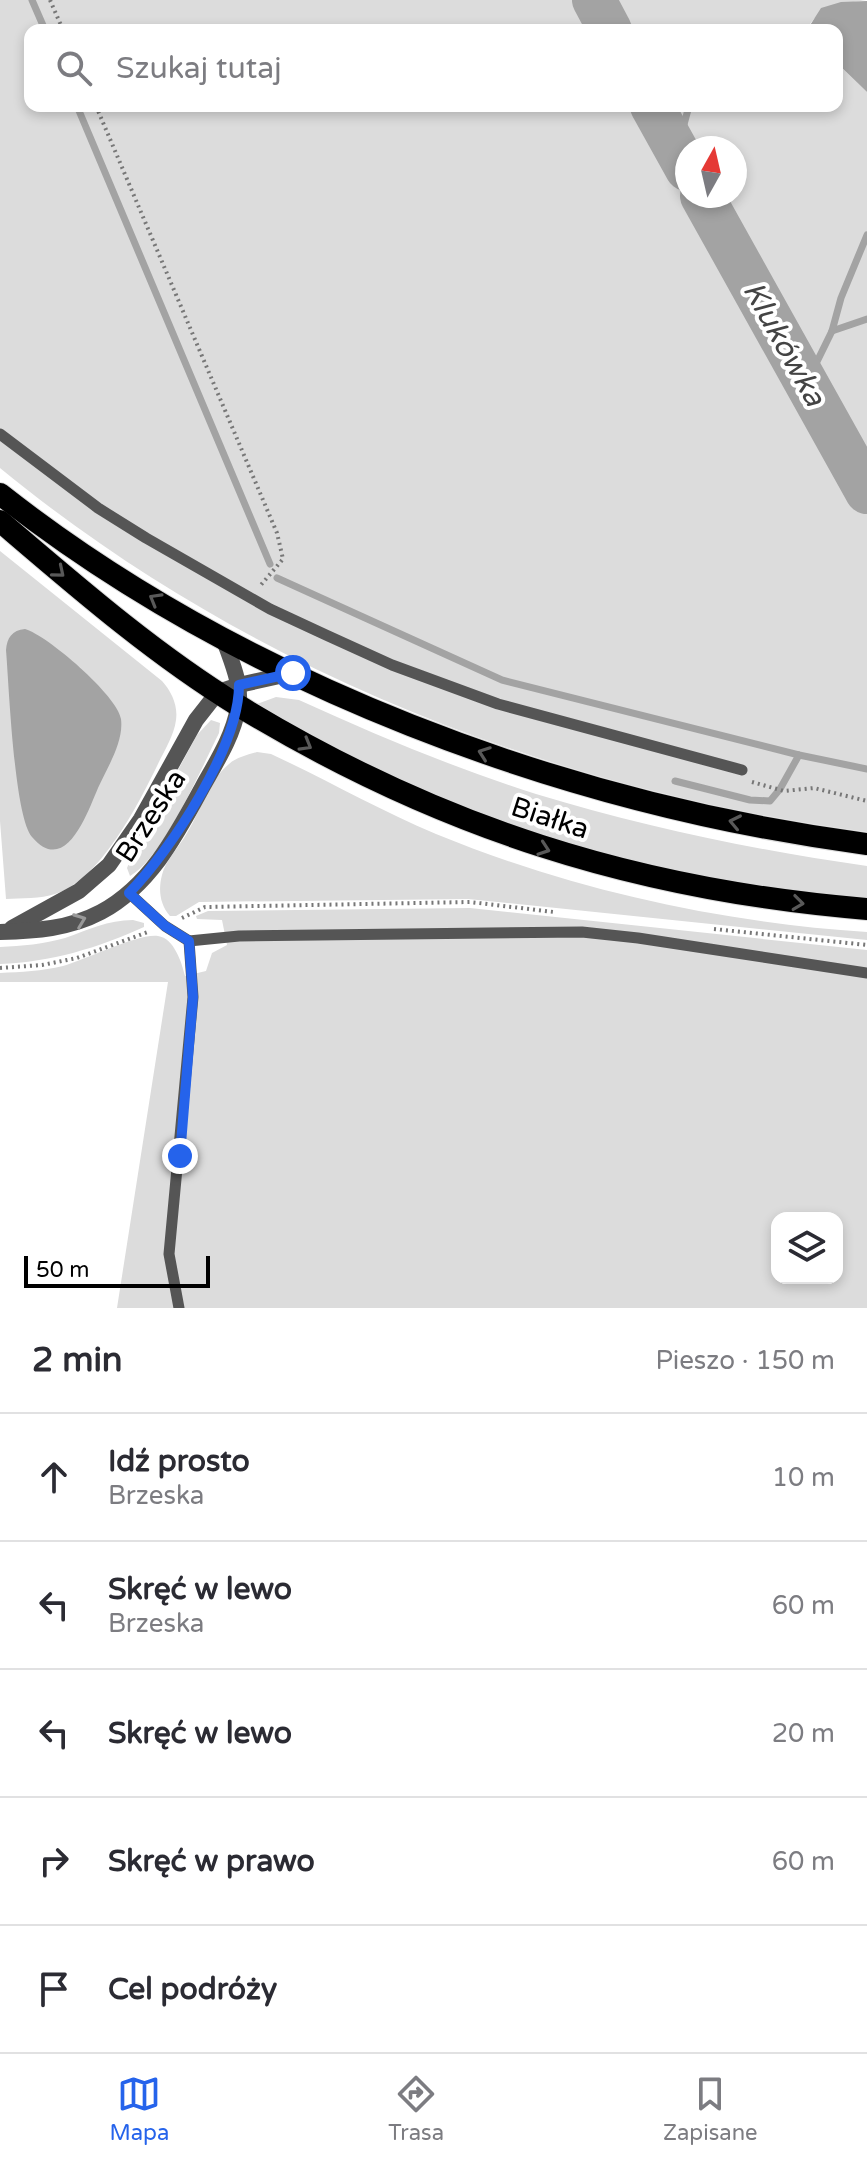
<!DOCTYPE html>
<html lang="pl">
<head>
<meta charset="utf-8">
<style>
  :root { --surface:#fff; --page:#f7f7f7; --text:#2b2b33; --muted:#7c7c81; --line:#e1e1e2; --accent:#2563eb }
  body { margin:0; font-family:"Varela Round",sans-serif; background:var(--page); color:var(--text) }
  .controls { position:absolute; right:24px; bottom:24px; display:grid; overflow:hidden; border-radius:16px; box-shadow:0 4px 12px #0003 }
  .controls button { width:72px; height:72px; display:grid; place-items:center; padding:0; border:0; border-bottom:2px solid var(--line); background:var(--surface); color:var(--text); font:40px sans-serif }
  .compass { position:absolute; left:675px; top:136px; width:72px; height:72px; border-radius:50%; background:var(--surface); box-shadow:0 4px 12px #0003; rotate:8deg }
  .scale { position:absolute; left:24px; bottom:20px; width:186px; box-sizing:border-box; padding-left:8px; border:4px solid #000; border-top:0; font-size:22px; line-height:28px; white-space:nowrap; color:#000; -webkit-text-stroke:6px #fff; paint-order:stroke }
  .stop { position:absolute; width:24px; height:24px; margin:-18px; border:6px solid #2563eb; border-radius:50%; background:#fff }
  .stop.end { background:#2563eb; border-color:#fff; box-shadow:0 2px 8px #0008 }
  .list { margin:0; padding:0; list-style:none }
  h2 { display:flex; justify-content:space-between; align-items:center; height:104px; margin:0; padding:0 32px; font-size:34px }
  h2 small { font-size:26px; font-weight:400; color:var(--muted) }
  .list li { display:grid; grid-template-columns:52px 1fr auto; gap:24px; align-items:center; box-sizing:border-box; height:128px; padding:0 32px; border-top:2px solid var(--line) }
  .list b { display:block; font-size:30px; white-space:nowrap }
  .list p { margin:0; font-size:26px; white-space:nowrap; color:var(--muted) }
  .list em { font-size:26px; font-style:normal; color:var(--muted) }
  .icon { flex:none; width:44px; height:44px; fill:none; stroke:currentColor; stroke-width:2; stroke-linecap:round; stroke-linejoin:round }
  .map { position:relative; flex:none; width:867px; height:1308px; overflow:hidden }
  .search { position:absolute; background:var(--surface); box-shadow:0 4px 12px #0003; left:24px; right:24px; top:24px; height:88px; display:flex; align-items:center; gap:20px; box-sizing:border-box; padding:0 28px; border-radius:16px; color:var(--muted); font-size:30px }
  .sheet { height:744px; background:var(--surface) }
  nav { display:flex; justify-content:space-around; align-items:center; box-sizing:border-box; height:112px; border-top:2px solid var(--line); background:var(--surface); font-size:22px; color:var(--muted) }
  nav a { display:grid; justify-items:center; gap:4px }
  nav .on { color:var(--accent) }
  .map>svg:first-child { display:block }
  .green { fill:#dcdcdc; fill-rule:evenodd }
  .water { fill:#a3a3a3 }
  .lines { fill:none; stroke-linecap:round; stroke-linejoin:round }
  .stream { stroke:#a3a3a3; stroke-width:7 }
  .river { stroke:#a3a3a3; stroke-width:44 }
  .trunk-casing { stroke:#dbdbdb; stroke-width:24 }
  .path { stroke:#777; stroke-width:4; stroke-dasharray:2 4; stroke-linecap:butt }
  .service { stroke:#555; stroke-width:11 }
  .tertiary { stroke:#555; stroke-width:16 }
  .trunk { stroke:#000; stroke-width:22 }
  .oneway { stroke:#595959 }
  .oneway2 { stroke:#999 }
  .route { stroke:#2563eb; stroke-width:10 }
  .labels { text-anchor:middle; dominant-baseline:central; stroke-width:8; stroke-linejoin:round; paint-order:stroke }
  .street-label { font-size:28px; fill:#000; stroke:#fff }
  .water-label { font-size:30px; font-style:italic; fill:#444; stroke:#fff }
</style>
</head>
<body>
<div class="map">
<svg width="867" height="1308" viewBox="0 0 867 1308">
  <rect width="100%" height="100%" fill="#fff"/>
  <g class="green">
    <path d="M0 0H867C846 3 817 6 807 30H30V106H837V63L867 92V832C552 790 246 670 0 468ZM687 148H735V196H687Z"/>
    <path d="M0 551 162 681C172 692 178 706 176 720 174 736 164 751 157 766 138 805 100 880 55 894 41 899 21 898 6 899L0 821Z"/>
    <path d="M276 697 299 700C376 735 454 768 536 794 644 827 755 850 867 866V899C809 893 749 888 692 876 590 854 486 822 391 777 345 755 301 730 257 704Z"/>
    <path d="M211 720 220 723 219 733C201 769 163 858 130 876L127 868 134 851 197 735Z"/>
    <path d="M257 752 271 754C327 780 379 810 436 834 573 890 719 922 867 932V940L468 899 199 902 176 916H170C160 905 158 890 162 875 165 861 180 846 187 833 200 812 209 780 229 764 237 757 247 755 257 752Z"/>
    <path d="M470 908 867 950V1308H117L168 982H0V973C21 972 42 971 63 966 85 960 139 933 158 936 174 938 182 963 185 976L206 971 212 953 227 945 222 920 197 919 196 916 208 911ZM777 1218H837V1278H777Z"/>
    <path d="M133 920 144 923V927C98 948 51 962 0 964V947C22 946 44 944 65 938 88 930 108 920 133 920Z"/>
  </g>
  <g class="water">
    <polygon points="867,1 867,92 837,63 837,30 807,30 821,8 841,2"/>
    <path d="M25 629C47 635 118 696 121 719 124 742 107 768 98 788 88 811 66 877 32 837 14 816 9 685 6 650 7 638 12 630 25 629Z"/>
  </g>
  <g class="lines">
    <g class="stream">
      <polyline points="32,0 45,30"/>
      <polyline points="77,106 270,564"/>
      <polyline points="677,150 689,106"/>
      <polyline points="832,331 867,319"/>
      <polyline points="806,384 832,331 841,298 867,235"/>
      <polyline points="277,578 502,680 799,755 867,769"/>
      <polyline points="675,781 750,800 770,801 780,789 799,755"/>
    </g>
    <g class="river">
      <polyline points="594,0 610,30"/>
      <polyline points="652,106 687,169"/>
      <polyline points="702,196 867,492"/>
    </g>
    <defs>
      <g id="trunk">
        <path d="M0 494C242 684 564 804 867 844"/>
        <path d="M0 521C76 586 154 654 239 706 438 827 635 890 867 909"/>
      </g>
    </defs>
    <use href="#trunk" class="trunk-casing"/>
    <g class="path">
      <polyline points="50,0 63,30"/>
      <polyline points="96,106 277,533 283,559 260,586"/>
      <polyline points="752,782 784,791 814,788 867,801"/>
      <polyline points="182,918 205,907 470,902 554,912"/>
      <polyline points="714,929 867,945"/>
      <polyline points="0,968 42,965 77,958 148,932"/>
    </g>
    <g class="service">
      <polyline points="0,434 98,508 146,538 270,609 326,635 392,665 498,704 742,770"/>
      <polyline points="129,893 165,926 189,941 239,936 582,932 638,938 867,973"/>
      <polyline points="179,1308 169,1254 193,997 189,941"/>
    </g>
    <g class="tertiary">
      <polyline points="12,928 79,891 109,865 141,819 196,720 218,692 239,685 293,673"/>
      <path d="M0 932C35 931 69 929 101 912 151 885 177 834 203 786 217 761 233 736 238 708 243 684 230 659 223 637"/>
    </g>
    <use href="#trunk" class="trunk"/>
  </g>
  <defs><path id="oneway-chevron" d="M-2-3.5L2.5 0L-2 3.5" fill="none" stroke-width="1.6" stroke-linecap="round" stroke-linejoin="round" transform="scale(2)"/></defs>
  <g class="oneway">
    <use href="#oneway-chevron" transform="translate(59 572) rotate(40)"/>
    <use href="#oneway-chevron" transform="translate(155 599) rotate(-150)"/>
    <use href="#oneway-chevron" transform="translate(306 745) rotate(30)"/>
    <use href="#oneway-chevron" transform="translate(484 753) rotate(-160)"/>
    <use href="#oneway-chevron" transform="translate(735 822) rotate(-168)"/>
    <use href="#oneway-chevron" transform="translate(544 849) rotate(19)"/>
    <use href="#oneway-chevron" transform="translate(798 903) rotate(7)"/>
  </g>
  <use class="oneway2" href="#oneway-chevron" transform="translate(80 920) rotate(-21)"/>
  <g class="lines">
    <path class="route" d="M180 1156 193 997 189 941 165 926 129 893C172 849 239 746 239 685L293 673"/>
  </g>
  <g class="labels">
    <g class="street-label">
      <text transform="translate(151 816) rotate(-57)">Brzeska</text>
      <text transform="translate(550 818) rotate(18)">Białka</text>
    </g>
    <g class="water-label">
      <text transform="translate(784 344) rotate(61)">Klukówka</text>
    </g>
  </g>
</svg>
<div class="controls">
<button><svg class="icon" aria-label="layers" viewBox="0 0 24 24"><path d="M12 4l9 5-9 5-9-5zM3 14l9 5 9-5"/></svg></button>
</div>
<svg class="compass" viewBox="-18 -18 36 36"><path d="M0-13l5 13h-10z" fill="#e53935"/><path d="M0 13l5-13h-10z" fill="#7c7c81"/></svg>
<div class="scale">50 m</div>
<div class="stop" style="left:293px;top:673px"></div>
<div class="stop end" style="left:180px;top:1156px"></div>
<div class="search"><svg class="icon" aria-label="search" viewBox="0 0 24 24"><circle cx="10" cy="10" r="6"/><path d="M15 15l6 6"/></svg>Szukaj tutaj</div>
</div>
<section class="sheet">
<h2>2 min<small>Pieszo · 150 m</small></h2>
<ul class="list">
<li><svg class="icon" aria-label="ahead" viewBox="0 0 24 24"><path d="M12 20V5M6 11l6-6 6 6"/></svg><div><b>Idź prosto</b><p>Brzeska</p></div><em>10 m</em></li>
<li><svg class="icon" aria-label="left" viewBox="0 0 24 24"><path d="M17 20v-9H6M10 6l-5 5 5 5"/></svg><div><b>Skręć w lewo</b><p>Brzeska</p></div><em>60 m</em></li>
<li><svg class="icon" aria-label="left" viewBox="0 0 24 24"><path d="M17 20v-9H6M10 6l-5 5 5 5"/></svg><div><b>Skręć w lewo</b></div><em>20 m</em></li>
<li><svg class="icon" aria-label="right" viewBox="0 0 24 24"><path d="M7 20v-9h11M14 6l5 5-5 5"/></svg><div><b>Skręć w prawo</b></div><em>60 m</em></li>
<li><svg class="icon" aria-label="arrive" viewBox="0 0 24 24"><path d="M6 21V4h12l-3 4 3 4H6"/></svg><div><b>Cel podróży</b></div></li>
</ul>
</section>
<nav>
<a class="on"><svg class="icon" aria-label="map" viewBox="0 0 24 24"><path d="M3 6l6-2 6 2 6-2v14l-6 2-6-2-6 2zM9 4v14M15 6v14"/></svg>Mapa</a>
<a><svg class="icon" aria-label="directions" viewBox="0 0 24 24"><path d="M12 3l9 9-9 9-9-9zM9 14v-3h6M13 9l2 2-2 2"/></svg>Trasa</a>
<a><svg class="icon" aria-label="saved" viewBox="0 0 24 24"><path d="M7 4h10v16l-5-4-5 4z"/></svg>Zapisane</a>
</nav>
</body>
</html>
